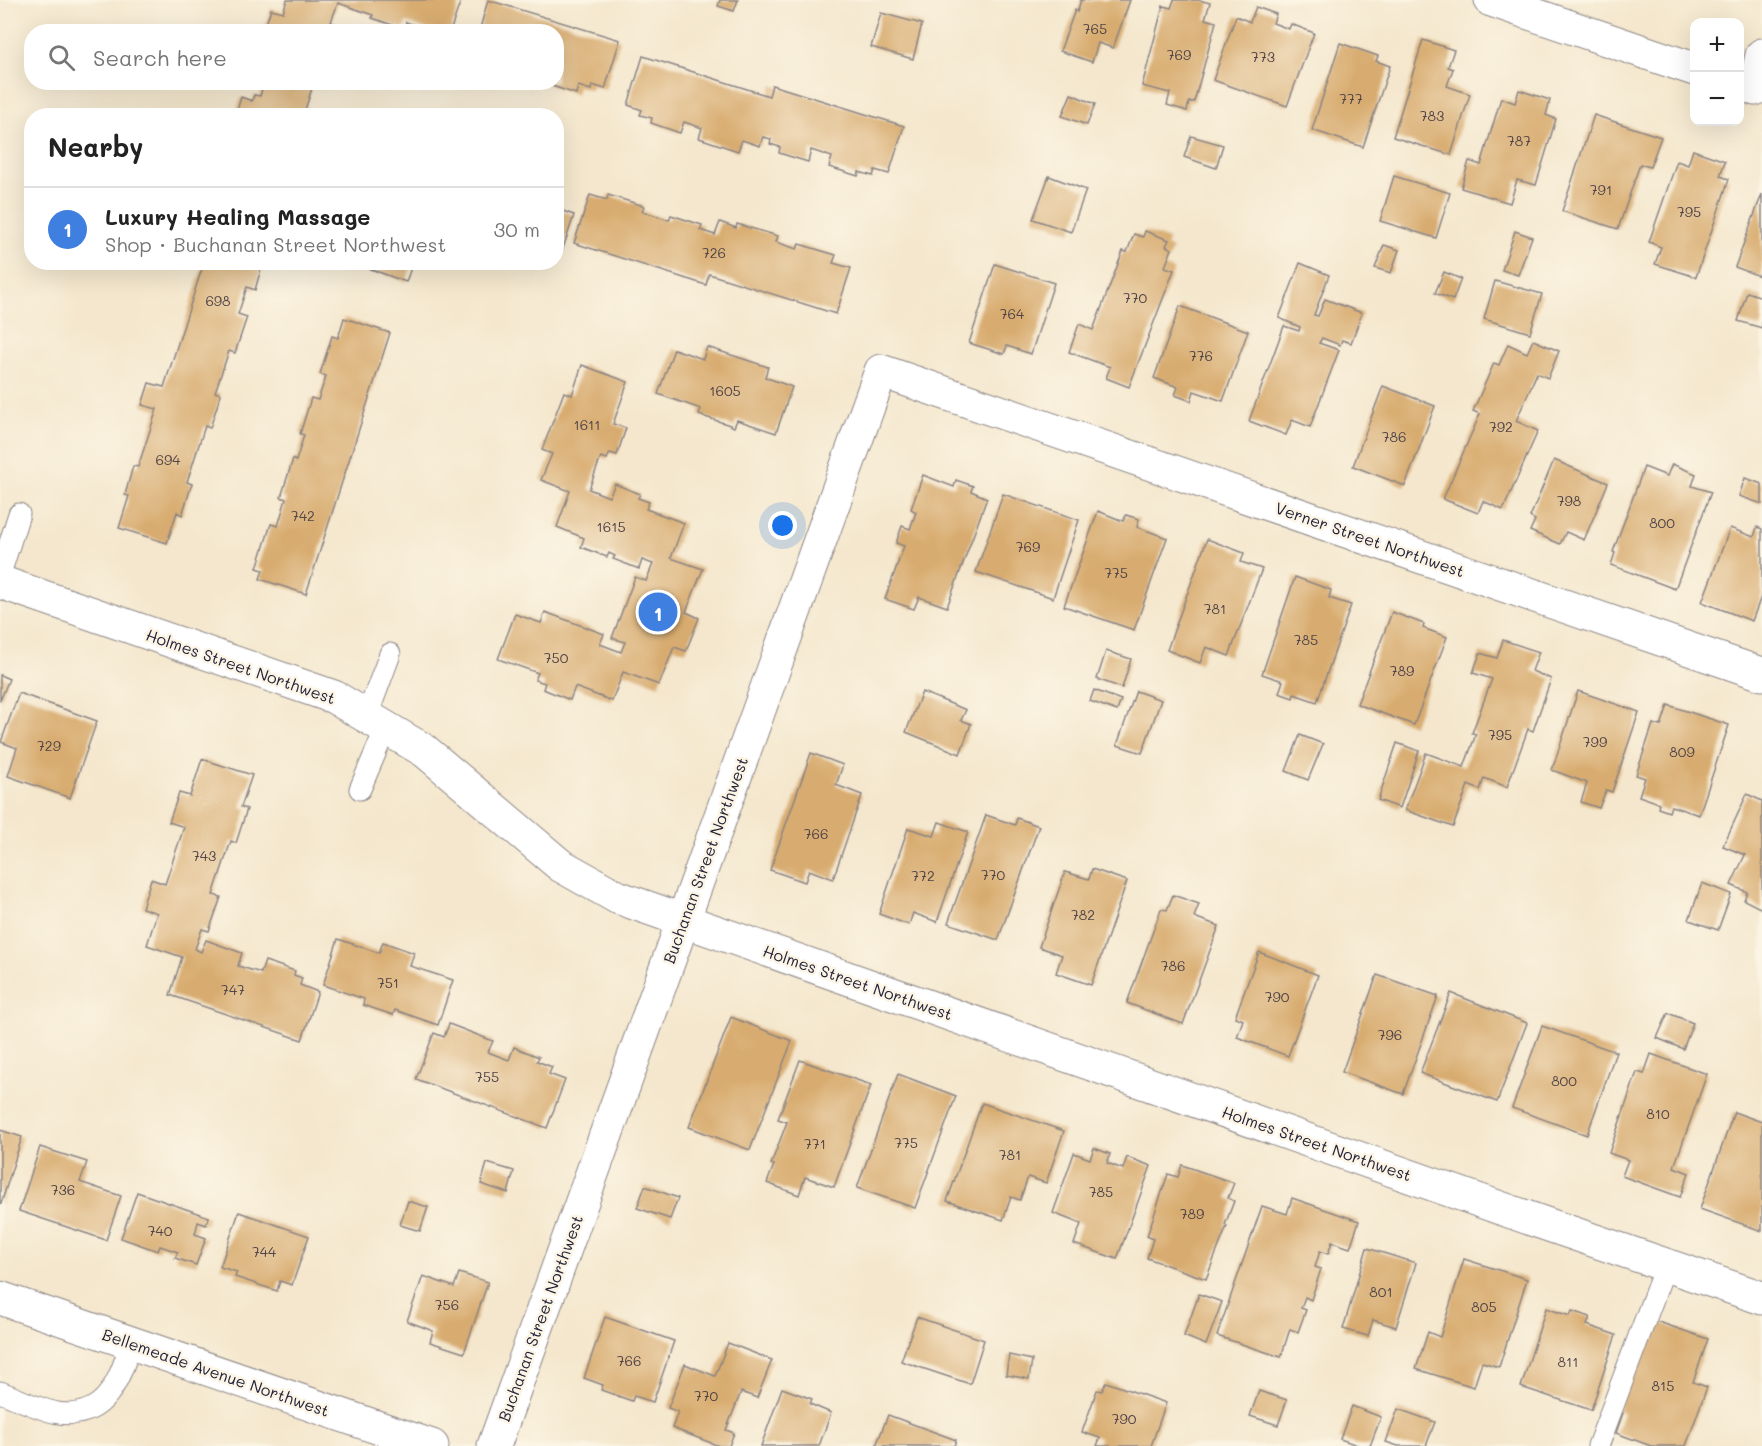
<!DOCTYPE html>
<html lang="en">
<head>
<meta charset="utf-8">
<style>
  :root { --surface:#fff; --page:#f2f2f2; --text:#222; --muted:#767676; --line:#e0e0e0; --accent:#ea580c }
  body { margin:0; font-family:Mali,sans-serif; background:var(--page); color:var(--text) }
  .controls { position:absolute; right:18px; top:18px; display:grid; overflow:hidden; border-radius:12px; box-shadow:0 6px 24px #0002 }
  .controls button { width:54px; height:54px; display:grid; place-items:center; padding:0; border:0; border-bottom:2px solid var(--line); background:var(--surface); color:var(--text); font:30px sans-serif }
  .you { position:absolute; left:783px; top:526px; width:21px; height:21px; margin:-15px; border:4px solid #fff; border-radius:50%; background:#1a73e8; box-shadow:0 0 0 9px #1a73e833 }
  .badge { display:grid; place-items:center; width:39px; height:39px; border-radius:50%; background:var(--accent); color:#fff; font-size:20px; font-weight:700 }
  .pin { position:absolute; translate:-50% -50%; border:3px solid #fff; box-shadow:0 2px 6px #0006 }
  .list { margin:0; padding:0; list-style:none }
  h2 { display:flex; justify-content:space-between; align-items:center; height:78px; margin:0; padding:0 24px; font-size:26px }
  h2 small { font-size:20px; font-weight:400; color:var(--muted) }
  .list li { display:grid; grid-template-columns:39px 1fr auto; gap:18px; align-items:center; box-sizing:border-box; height:84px; padding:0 24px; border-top:2px solid var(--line) }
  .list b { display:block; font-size:22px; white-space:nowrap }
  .list p { margin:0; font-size:20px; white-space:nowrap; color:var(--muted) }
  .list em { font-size:20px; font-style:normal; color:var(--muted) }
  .icon { flex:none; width:33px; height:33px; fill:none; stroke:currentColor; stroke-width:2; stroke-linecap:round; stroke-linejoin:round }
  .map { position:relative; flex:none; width:1762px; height:1446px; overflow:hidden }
  .search { position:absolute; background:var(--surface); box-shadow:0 6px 24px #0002; left:24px; top:24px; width:540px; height:66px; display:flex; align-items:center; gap:15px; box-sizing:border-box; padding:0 21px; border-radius:24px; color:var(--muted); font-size:22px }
  .panel { position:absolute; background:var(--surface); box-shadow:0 6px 24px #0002; left:24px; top:108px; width:540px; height:162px; border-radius:24px }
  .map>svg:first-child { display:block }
  .building { fill:#d8ac6f }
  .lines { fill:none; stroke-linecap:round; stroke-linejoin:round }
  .lane-casing { stroke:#8b8484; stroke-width:23 }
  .street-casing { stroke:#8b8484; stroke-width:35 }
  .secondary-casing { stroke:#8b8484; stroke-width:35 }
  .lane { stroke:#fff; stroke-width:21 }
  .street { stroke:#fff; stroke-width:33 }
  .secondary { stroke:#fff; stroke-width:33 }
  .labels { text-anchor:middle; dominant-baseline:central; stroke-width:5; stroke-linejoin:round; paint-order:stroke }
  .number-label { font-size:14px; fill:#504448 }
  .street-label { font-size:16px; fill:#22223b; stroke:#fcf5e5 }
</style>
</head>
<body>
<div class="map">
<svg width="1762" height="1446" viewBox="0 0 1762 1446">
  <rect width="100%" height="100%" fill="#fcf5e5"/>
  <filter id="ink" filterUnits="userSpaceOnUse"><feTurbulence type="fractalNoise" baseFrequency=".0167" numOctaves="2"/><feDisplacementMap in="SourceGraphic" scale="12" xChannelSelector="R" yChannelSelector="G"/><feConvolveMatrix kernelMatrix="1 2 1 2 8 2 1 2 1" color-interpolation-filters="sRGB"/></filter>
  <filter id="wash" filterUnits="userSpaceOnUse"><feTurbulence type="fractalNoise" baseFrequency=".008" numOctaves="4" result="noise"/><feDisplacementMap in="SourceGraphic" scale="24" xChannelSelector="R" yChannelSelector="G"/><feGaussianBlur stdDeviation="1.35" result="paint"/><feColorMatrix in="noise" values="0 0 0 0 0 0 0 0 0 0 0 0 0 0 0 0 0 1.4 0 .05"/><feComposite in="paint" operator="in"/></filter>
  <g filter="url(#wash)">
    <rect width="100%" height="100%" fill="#f4e7cd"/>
    <g id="blocks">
      <g class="building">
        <polygon points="287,0 461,0 450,32 435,32 406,22 404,29 372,18 373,15 338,3 331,22 339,25 337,32 263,32 271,9 283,12"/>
        <polygon points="488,0 620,40 605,89 592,85 591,90 578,86 576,94 543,83 556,82 556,32 479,32"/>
        <polygon points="720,0 738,0 734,11 718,6"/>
        <polygon points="1081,0 1130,0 1113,48 1098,43 1092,62 1060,51 1075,10 1077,12"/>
        <polygon points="1174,0 1199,0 1210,3 1205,19 1216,22 1194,102 1189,102 1187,111 1167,105 1170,93 1142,86 1163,6 1171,8"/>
        <polygon points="1256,7 1276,14 1273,23 1289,29 1291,24 1314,33 1287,106 1213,80 1236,16 1250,22"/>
        <polygon points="881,13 922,24 913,59 871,47"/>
        <polygon points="1423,40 1454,50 1448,67 1453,69 1447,86 1470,94 1451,155 1393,137"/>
        <polygon points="1340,43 1378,56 1376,61 1390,66 1363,147 1312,130"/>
        <polygon points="643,56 769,96 772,85 904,126 889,174 875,170 873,176 859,172 858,176 829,167 832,157 811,150 808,162 779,153 780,147 770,144 771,139 763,137 760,146 742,140 738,151 699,138 702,128 684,122 680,133 651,123 652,118 640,115 642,110 628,105"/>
        <polygon points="264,82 314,82 304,113 311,116 235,116 241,97 252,101 254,95 260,96"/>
        <polygon points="1519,90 1550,100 1546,115 1556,119 1536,185 1517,180 1510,203 1461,188 1469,161 1481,165 1501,98 1515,103"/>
        <polygon points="1071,94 1095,104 1087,125 1062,116"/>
        <polygon points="1594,115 1661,137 1650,167 1640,164 1618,229 1562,211"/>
        <polygon points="1191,136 1223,145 1216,168 1184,157"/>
        <polygon points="1693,150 1725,161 1720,176 1729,179 1696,277 1655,264 1661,247 1649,242 1677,161 1688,165"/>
        <polygon points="1049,176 1086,190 1071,232 1033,219"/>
        <polygon points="1394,176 1450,193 1436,238 1380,221"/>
        <polygon points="1762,194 1762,277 1735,267"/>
        <polygon points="590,195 607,200 608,195 644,206 642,211 669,220 671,215 702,225 700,230 715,235 720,222 736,228 737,224 778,236 776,242 797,249 799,244 836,255 833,263 851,268 836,314 709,274 706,285 574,243"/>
        <polygon points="560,210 574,215 562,252 556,251 556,220"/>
        <polygon points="1145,231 1169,240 1166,246 1172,249 1165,267 1174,270 1129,387 1106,378 1110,367 1069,352 1079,324 1093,330 1123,251 1127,252 1134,234 1143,237"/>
        <polygon points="1515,231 1532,237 1518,275 1502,270"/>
        <polygon points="1384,245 1399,250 1391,273 1375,268"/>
        <polygon points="204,262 263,262 255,290 247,287 238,314 247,317 235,353 229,351 215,392 221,394 210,428 205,426 187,482 192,484 182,515 177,512 167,543 119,528 129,496 125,495 133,466 138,467 157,409 142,405 149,383 164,387"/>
        <polygon points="363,262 413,262 406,282 362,266"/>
        <polygon points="1300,263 1329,275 1314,315 1318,316 1325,299 1362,313 1351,343 1342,340 1340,345 1322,338 1319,343 1339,350 1310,427 1292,420 1286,435 1249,421 1284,326 1299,331 1300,327 1279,318"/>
        <polygon points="995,264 1054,283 1031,354 1007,346 1004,354 969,343"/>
        <polygon points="1444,272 1461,279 1453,300 1435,293"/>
        <polygon points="1495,281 1542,294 1530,333 1484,319"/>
        <polygon points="1747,292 1762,297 1762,328 1738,321"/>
        <polygon points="1180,306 1248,331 1223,401 1194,391 1191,401 1175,395 1178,387 1154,378"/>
        <polygon points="344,318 390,333 306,594 260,579 263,570 257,568 271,524 278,526 286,499 281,497 293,459 296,461 304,435 300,434 311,398 318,400 326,376 320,374 332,336 338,338"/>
        <polygon points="1533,340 1559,351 1548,378 1537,373 1516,421 1538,431 1503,510 1483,501 1478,513 1443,499 1480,414 1473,411 1494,363 1499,365 1508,344 1527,353"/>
        <polygon points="707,347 768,367 765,377 792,387 776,433 737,420 734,427 730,425 699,415 701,409 658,394 674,349 703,359"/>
        <polygon points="582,365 628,382 613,424 626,428 617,455 610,453 607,459 601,457 589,489 609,497 615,484 640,494 638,498 649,502 646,509 684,523 671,558 703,569 686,612 699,618 686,651 674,647 659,685 623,672 612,701 575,687 570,700 543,689 545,683 535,680 538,673 498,659 515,614 541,623 545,612 604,634 600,644 621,652 625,642 612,638 635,577 646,581 653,564 642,560 639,569 613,559 615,556 609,553 607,557 581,547 584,538 557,527 570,491 541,480 552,454 542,450 564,392 572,395"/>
        <polygon points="1383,386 1435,406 1405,486 1353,466"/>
        <polygon points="1554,460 1608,483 1584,540 1566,532 1560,544 1530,531 1535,520 1530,517"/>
        <polygon points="1672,464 1696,474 1692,486 1711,492 1675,589 1611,565 1615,553 1613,552 1644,467 1667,476"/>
        <polygon points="923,475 954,487 956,480 973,486 971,491 987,498 947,607 919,597 914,609 885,599 904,546 896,543 902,526 910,529 916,512 911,509"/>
        <polygon points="1745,478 1762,484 1762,504 1739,496"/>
        <polygon points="1003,494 1079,520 1053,598 976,572"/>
        <polygon points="1098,511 1123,521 1126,515 1139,519 1137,527 1167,538 1134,630 1064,606"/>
        <polygon points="1757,527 1762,529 1762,594 1752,621 1702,602 1730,528 1754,537"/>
        <polygon points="1207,539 1244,553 1241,562 1262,569 1229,656 1206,647 1200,663 1167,650"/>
        <polygon points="1295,577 1331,590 1329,598 1351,605 1317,702 1294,694 1293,698 1279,693 1283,681 1262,674"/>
        <polygon points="1392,612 1424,624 1423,628 1447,637 1414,725 1357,704"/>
        <polygon points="1503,640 1539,652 1532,671 1551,679 1533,731 1528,729 1507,787 1484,778 1480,790 1468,785 1453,827 1405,810 1426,753 1464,767 1476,734 1472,733 1492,679 1473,673 1480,653 1497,658"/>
        <polygon points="1106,651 1131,659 1122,688 1097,679"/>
        <polygon points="0,675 9,679 0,701"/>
        <polygon points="1094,690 1121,700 1117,711 1090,701"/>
        <polygon points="1136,691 1161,700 1142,753 1117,745"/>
        <polygon points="1578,691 1639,712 1612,792 1606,790 1599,808 1581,802 1587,783 1552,770"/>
        <polygon points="922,692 966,710 961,720 971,724 960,754 906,732"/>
        <polygon points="19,693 97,721 70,798 8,776 17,748 1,742"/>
        <polygon points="1668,705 1729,725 1699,815 1671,806 1669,812 1658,808 1659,803 1639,796 1645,778 1636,775 1653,724 1661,726"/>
        <polygon points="1300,735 1323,744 1308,780 1286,771"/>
        <polygon points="1397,743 1419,751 1400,808 1378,800"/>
        <polygon points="811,753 843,765 836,785 862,795 833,879 809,870 805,882 770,870"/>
        <polygon points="202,759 252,775 241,807 247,809 236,843 231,841 213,895 221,897 209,931 202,929 195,949 201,952 206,940 242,953 238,966 261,973 265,961 295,971 294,975 302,978 300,985 318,992 302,1040 170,995 182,957 147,945 157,913 142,908 151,879 165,884 184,827 169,822 179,793 190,796"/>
        <polygon points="1747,794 1762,801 1762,909 1744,900 1747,892 1731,885 1745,855 1723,846"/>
        <polygon points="986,815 1015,825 1017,818 1039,826 998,940 948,923"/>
        <polygon points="939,822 968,832 937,922 913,913 909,925 879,914 908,828 934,836"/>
        <polygon points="1092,869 1127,881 1091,985 1056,973 1062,955 1039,947 1065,872 1089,879"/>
        <polygon points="1702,883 1731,894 1718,930 1689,920"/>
        <polygon points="1173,895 1199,904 1194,917 1219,926 1183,1024 1127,1003 1161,909 1167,910"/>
        <polygon points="338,939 379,953 383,942 414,953 410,966 453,980 438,1025 395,1010 393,1015 363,1005 364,999 323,985"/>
        <polygon points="1259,952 1318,975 1288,1056 1237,1037 1243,1020 1235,1017"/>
        <polygon points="1377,975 1438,996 1403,1094 1342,1072"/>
        <polygon points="1451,993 1527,1023 1497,1102 1420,1073"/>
        <polygon points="1668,1013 1693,1023 1683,1049 1657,1038"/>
        <polygon points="731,1017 792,1041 750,1150 689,1127"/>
        <polygon points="449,1024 493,1041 488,1052 509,1060 514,1047 539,1057 537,1061 552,1067 549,1074 565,1080 547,1128 416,1079 434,1033 444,1037"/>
        <polygon points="1542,1026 1616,1052 1587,1135 1512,1108"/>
        <polygon points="1651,1054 1707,1074 1674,1167 1689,1173 1680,1197 1622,1176 1628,1160 1609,1153 1637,1072 1644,1074"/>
        <polygon points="800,1060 871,1085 834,1187 805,1177 799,1195 767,1183 774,1165 771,1164 787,1122 778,1119"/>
        <polygon points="898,1074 956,1096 915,1208 857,1188"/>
        <polygon points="982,1103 1064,1131 1046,1183 1028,1177 1020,1200 1011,1197 1003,1220 947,1201"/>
        <polygon points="1734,1112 1762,1122 1762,1231 1700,1209"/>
        <polygon points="0,1130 22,1137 1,1204 0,1204"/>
        <polygon points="40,1147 87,1162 80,1182 121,1196 106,1240 19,1211"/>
        <polygon points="1094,1148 1110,1154 1107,1163 1123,1169 1127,1157 1151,1166 1117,1259 1074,1244 1081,1224 1053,1213 1074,1153 1090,1159"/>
        <polygon points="487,1163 514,1171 508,1193 481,1184"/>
        <polygon points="1182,1165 1234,1183 1228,1198 1234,1201 1225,1225 1227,1226 1206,1279 1147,1258 1153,1239 1147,1236 1168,1174 1178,1177"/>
        <polygon points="645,1186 678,1198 670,1219 637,1208"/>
        <polygon points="137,1192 209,1217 206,1225 198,1222 195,1234 206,1238 196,1265 175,1258 178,1252 160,1246 158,1251 121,1238"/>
        <polygon points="1292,1198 1359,1221 1350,1248 1332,1242 1328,1254 1320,1251 1315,1267 1321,1269 1311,1300 1305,1297 1301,1308 1306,1310 1298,1332 1290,1329 1281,1357 1217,1336 1262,1206 1287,1214"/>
        <polygon points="408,1201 428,1207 420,1231 400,1225"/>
        <polygon points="239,1212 309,1236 292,1285 280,1281 277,1291 235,1277 237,1272 220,1267"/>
        <polygon points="1367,1248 1416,1263 1396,1327 1373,1320 1368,1336 1343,1329"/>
        <polygon points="1464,1259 1527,1279 1499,1367 1482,1362 1474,1387 1416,1369 1428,1332 1440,1337"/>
        <polygon points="459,1273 488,1282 464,1353 430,1342 433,1331 407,1321 423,1276 454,1287"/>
        <polygon points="1199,1294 1222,1302 1206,1345 1184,1336"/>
        <polygon points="1546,1308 1570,1316 1572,1311 1590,1317 1587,1325 1616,1335 1591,1410 1521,1387"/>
        <polygon points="605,1317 674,1341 653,1402 634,1396 632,1401 601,1390 603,1385 584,1378"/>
        <polygon points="917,1317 984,1340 970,1384 901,1361"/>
        <polygon points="1650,1319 1708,1339 1693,1382 1707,1387 1686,1446 1651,1446 1616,1433 1623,1413 1617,1411"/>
        <polygon points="728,1343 772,1360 757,1398 741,1392 726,1430 734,1433 729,1446 719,1446 672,1428 678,1412 668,1408 685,1364 715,1376"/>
        <polygon points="1009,1355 1032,1360 1029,1379 1006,1375"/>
        <polygon points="1106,1382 1166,1403 1151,1446 1097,1446 1100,1438 1082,1432 1097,1390 1102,1391"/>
        <polygon points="782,1388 812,1399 810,1404 831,1413 819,1446 761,1446"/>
        <polygon points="1259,1391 1287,1400 1278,1425 1250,1416"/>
        <polygon points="1352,1406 1381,1417 1370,1446 1360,1446 1340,1439"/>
        <polygon points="1398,1409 1435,1422 1426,1446 1398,1446 1386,1442"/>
        <polygon points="888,1415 956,1440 954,1446 876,1446"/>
      </g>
    </g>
  </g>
  <g filter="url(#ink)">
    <use href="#blocks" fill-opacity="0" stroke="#8b8484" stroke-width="1.5"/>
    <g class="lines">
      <defs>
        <g id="lane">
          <polyline points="0,574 19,514"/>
          <polyline points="367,716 390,654"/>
          <polyline points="360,789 386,728"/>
          <path d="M0 1392C17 1398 40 1410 58 1413 106 1420 119 1380 131 1343"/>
          <polyline points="1598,1446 1666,1264"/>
        </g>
        <g id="street">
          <polyline points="1491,0 1694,69"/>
          <polyline points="1755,89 1762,55"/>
          <polyline points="0,582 334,697 425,751 560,865 617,897 1540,1222 1762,1298"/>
          <polyline points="494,1446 881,371 1762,674"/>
        </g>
        <polyline id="secondary" points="0,1298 432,1446"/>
      </defs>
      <use href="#lane" class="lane-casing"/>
      <use href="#street" class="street-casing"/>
      <use href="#secondary" class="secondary-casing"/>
      <use href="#lane" class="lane"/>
      <use href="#street" class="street"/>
      <use href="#secondary" class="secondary"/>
    </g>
  </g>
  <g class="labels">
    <g class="number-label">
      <text x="1095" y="28">765</text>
      <text x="1179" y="54">769</text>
      <text x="1263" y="56">773</text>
      <text x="1351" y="98">777</text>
      <text x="1432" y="115">783</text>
      <text x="1519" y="140">787</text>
      <text x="1601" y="189">791</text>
      <text x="1689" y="211">795</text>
      <text x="714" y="252">726</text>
      <text x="1135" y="297">770</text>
      <text x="218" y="300">698</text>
      <text x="1012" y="313">764</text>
      <text x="1201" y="355">776</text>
      <text x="725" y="390">1605</text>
      <text x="587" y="424">1611</text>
      <text x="1501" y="426">792</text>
      <text x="1394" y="436">786</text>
      <text x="168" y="459">694</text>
      <text x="1569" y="500">798</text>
      <text x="303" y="515">742</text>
      <text x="1662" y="522">800</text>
      <text x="611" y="526">1615</text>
      <text x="1028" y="546">769</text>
      <text x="1116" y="572">775</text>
      <text x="1215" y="608">781</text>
      <text x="1306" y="639">785</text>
      <text x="556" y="657">750</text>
      <text x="1402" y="670">789</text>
      <text x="1500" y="734">795</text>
      <text x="1595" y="741">799</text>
      <text x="49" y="745">729</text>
      <text x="1682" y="751">809</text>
      <text x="816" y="833">766</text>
      <text x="204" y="855">743</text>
      <text x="993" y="874">770</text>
      <text x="923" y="875">772</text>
      <text x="1083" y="914">782</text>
      <text x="1173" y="965">786</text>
      <text x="388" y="982">751</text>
      <text x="233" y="989">747</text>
      <text x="1277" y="996">790</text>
      <text x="1390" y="1034">796</text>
      <text x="487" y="1076">755</text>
      <text x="1564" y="1080">800</text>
      <text x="1658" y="1113">810</text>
      <text x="906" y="1142">775</text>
      <text x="815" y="1143">771</text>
      <text x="1010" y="1154">781</text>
      <text x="63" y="1189">736</text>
      <text x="1101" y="1191">785</text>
      <text x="1192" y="1213">789</text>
      <text x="160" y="1230">740</text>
      <text x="264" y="1251">744</text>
      <text x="1381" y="1291">801</text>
      <text x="447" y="1304">756</text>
      <text x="1484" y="1306">805</text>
      <text x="629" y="1360">766</text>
      <text x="1568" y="1361">811</text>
      <text x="1663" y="1385">815</text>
      <text x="706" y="1395">770</text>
      <text x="1124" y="1418">790</text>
    </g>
    <g class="street-label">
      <text transform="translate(1370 539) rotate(19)">Verner Street Northwest</text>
      <text transform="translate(241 666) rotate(19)">Holmes Street Northwest</text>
      <text transform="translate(705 860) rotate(-70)">Buchanan Street Northwest</text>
      <text transform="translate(858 982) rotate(19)">Holmes Street Northwest</text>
      <text transform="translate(1317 1143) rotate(19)">Holmes Street Northwest</text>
      <text transform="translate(540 1318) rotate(-70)">Buchanan Street Northwest</text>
      <text transform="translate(216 1372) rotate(19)">Bellemeade Avenue Northwest</text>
    </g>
  </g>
</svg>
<div class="controls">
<button>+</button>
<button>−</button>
</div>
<div class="you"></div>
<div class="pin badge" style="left:658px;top:612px;background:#3f7fe0">1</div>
<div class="search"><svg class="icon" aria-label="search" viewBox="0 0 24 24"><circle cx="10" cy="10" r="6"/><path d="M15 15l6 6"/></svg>Search here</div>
<section class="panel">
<h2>Nearby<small></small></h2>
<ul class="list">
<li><span class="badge" style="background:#3f7fe0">1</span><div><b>Luxury Healing Massage</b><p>Shop · Buchanan Street Northwest</p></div><em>30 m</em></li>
</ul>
</section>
</div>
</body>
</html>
